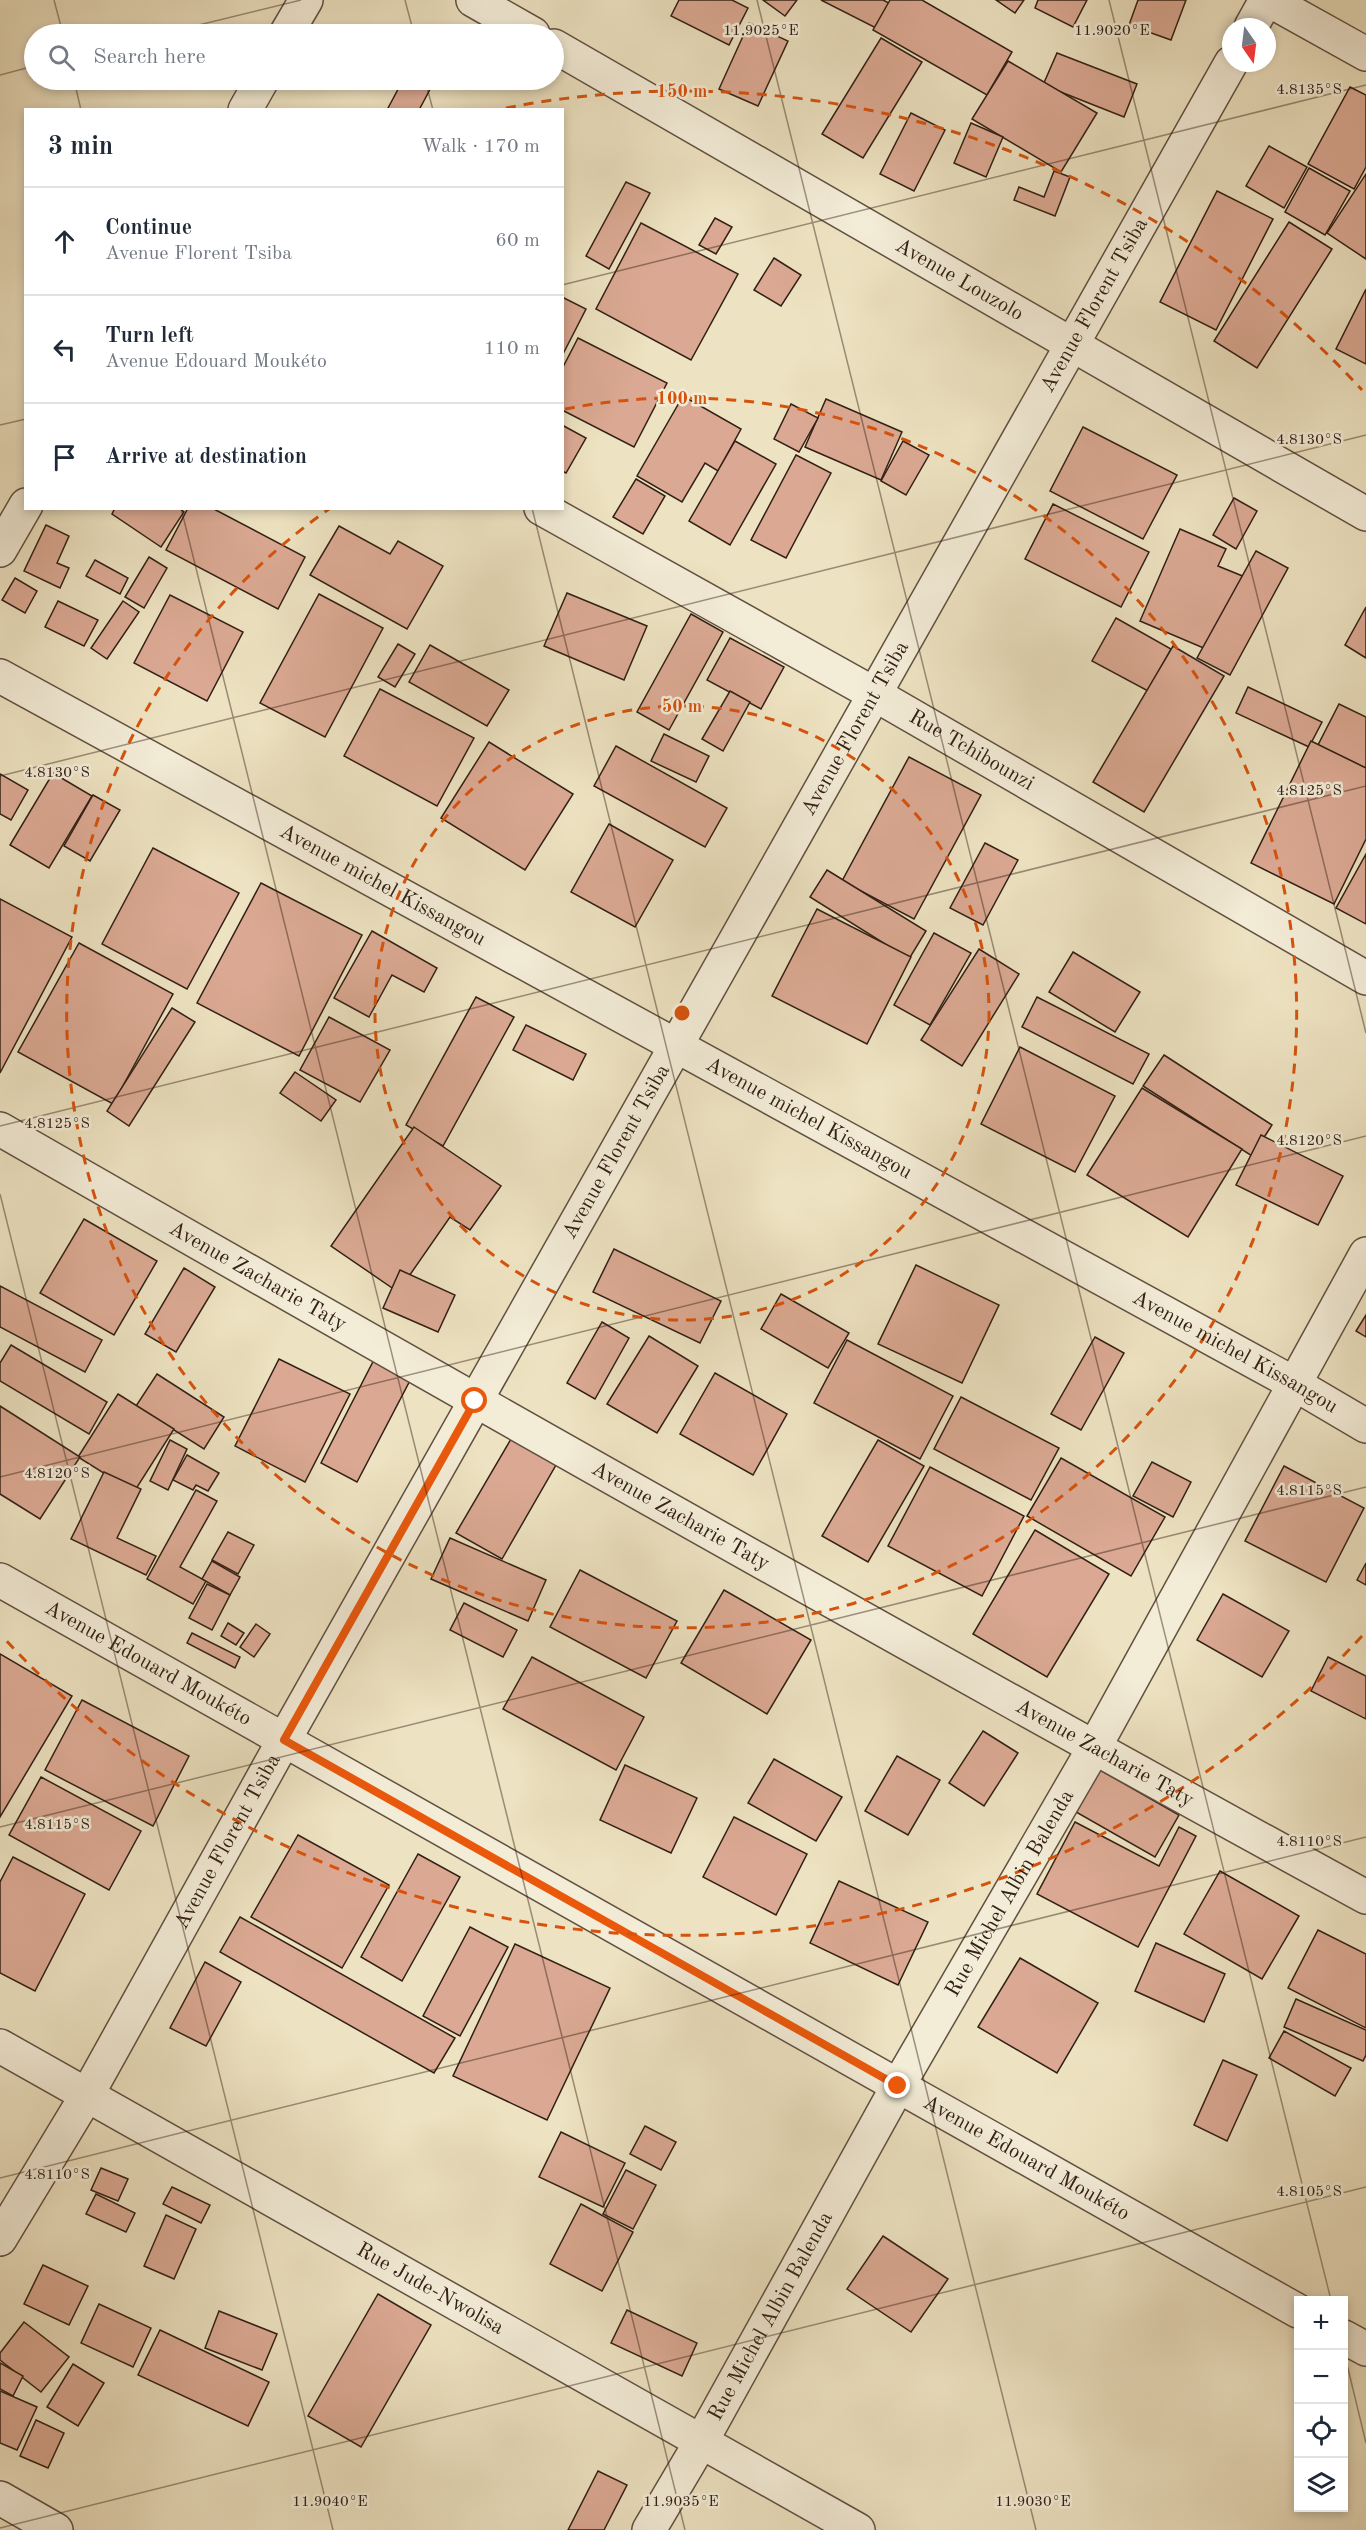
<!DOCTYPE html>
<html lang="en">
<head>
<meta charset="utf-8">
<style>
  :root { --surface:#fff; --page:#f6f6f7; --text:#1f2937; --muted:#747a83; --line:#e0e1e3 }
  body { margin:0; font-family:"Old Standard TT",serif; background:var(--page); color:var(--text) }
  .controls { position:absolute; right:18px; bottom:18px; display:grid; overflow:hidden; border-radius:0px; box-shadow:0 3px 9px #0003 }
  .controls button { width:54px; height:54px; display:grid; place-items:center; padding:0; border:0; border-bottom:2px solid var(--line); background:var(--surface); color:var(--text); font:30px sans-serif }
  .compass { position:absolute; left:1222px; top:18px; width:54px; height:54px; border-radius:50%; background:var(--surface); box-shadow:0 3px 9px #0003; rotate:166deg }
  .stop { position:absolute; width:18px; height:18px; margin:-14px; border:4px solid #ea580c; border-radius:50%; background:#fff }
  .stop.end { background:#ea580c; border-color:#fff; box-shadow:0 2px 6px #0008 }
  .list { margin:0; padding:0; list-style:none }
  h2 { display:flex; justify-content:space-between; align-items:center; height:78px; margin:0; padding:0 24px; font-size:26px }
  h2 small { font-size:20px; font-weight:400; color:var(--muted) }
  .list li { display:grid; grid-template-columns:39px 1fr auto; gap:18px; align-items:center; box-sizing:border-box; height:108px; padding:0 24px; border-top:2px solid var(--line) }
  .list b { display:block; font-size:22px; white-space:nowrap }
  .list p { margin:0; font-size:20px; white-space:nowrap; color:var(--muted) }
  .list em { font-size:20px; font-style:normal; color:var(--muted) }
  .icon { flex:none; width:33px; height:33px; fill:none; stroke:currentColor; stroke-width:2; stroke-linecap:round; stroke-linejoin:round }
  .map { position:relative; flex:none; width:1366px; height:2530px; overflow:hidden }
  .search { position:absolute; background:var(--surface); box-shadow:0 3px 9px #0003; left:24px; top:24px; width:540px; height:66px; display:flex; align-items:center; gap:15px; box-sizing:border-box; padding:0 21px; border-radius:33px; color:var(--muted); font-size:22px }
  .panel { position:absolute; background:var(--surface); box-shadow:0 3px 9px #0003; left:24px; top:108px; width:540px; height:402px; border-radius:0px }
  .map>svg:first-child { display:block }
  .building { fill:#dba993; stroke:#322015; stroke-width:1.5 }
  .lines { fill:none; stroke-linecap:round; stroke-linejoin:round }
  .minor-casing { stroke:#615040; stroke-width:36 }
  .tertiary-casing { stroke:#615040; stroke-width:36 }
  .minor { stroke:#f3ecd7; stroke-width:33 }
  .tertiary { stroke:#f3ecd7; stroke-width:33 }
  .route { stroke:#ea580c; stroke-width:8 }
  .ticks { fill:none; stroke:#322015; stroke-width:1.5; stroke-opacity:0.45 }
  .ring { fill:none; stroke:#d6530d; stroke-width:3; stroke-dasharray:10 8 }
  .labels { text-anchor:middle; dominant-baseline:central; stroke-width:5; stroke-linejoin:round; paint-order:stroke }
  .street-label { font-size:21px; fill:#322015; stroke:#f3ecd7 }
  .ticks-label { font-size:15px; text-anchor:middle; fill:#322015; stroke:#f3ecd7; stroke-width:5; stroke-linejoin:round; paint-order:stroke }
  .centre { fill:#d6530d; stroke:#f3ecd7; stroke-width:3 }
  .ring-label { font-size:18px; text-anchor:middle; font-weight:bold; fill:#d6530d; stroke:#f3ecd7; stroke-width:5; stroke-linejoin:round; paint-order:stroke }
</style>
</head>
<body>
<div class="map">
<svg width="1366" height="2530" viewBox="0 0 1366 2530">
  <rect width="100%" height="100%" fill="#ede2c1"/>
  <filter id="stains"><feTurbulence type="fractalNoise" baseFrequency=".00333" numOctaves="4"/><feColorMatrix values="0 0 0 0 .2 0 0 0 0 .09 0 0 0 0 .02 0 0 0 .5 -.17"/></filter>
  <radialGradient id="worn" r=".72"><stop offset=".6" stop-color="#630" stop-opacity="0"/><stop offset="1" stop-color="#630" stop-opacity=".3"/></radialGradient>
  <g class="building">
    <polygon points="679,0 732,0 748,8 729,45 671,16"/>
    <polygon points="763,0 797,0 785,16"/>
    <polygon points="821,0 883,0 889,3 876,28"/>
    <polygon points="890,0 922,0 1012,52 987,95 873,30"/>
    <polygon points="996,0 1024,0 1015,13"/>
    <polygon points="1038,0 1087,0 1073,27 1035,8"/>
    <polygon points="1138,0 1186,0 1171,40 1129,25"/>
    <polygon points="749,23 788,41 758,106 719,89"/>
    <polygon points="881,38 922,62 863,158 822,134"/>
    <polygon points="1057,53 1137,84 1124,117 1043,85"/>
    <polygon points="1008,61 1097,113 1061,172 972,119"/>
    <polygon points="403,80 435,80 419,110 387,110"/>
    <polygon points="1350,87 1366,95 1366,167 1354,189 1308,164"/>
    <polygon points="911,113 945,130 914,191 880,174"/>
    <polygon points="971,123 1003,137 986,177 954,163"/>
    <polygon points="1269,146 1307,167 1284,208 1246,186"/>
    <polygon points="1309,168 1350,191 1325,235 1285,212"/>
    <polygon points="1054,171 1070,177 1055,216 1014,200 1019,187 1044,197"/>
    <polygon points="1366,174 1366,259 1327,233"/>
    <polygon points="626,182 650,193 609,269 586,256"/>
    <polygon points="1217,191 1273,219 1216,330 1160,302"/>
    <polygon points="715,218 732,227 716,254 699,245"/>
    <polygon points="1289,222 1332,249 1257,368 1214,341"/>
    <polygon points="641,223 738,274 691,360 596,309"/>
    <polygon points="774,258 801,275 781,306 754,290"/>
    <polygon points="1366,289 1366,364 1336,349"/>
    <polygon points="562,297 586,309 562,356"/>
    <polygon points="578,338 667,383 634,447 562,410 562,369"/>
    <polygon points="683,396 741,429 718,471 705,463 682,502 637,476"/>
    <polygon points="826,399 902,432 881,480 805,447"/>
    <polygon points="791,404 818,418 799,452 774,439"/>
    <polygon points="562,425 586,438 566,473 562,471"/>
    <polygon points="1083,427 1177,475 1143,539 1050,491"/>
    <polygon points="735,441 776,464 730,545 689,521"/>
    <polygon points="903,441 929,455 906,495 881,481"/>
    <polygon points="796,455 831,473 786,558 751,540"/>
    <polygon points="636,479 665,496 643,534 613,517"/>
    <polygon points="1234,498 1257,511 1236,549 1213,535"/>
    <polygon points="1053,504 1149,552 1121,607 1025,559"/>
    <polygon points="115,508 179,508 184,512 161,547 112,514"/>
    <polygon points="188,508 212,508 305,557 278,609 166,550"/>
    <polygon points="46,525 69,536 57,563 69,568 60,588 24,571"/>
    <polygon points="339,526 390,554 398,541 443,566 407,629 310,575"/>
    <polygon points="1180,529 1226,549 1218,566 1245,577 1213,652 1140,621"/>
    <polygon points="1256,551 1288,568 1230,675 1197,658"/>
    <polygon points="149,557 167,568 144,608 125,597"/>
    <polygon points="95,560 128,578 120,594 86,576"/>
    <polygon points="15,578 37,591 25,613 2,600"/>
    <polygon points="567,593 647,626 624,680 544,646"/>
    <polygon points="319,594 383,628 325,737 260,703"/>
    <polygon points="170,595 243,632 207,701 134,663"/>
    <polygon points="58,601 98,620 84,646 45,627"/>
    <polygon points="123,601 139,612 107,659 91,648"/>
    <polygon points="1366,607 1366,658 1345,645"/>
    <polygon points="691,614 723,632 669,730 637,712"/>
    <polygon points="1116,618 1171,649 1148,691 1092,661"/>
    <polygon points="730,638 784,667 761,709 707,680"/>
    <polygon points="398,644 415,654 395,687 378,677"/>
    <polygon points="430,645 509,690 487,726 409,682"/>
    <polygon points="1173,646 1224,676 1144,812 1093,782"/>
    <polygon points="1248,687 1322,722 1309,747 1236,713"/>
    <polygon points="380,689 474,738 437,806 344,756"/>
    <polygon points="730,691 750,702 723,751 702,739"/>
    <polygon points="1339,704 1366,717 1366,768 1318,745"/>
    <polygon points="664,734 709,756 696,782 651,761"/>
    <polygon points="1311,741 1366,768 1366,839 1334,904 1251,863"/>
    <polygon points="489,742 573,794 525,870 441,818"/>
    <polygon points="616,746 727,808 705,847 594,786"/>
    <polygon points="909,757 981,795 914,919 842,881"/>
    <polygon points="53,773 92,796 49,868 10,845"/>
    <polygon points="0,774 28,790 11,820 0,814"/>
    <polygon points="93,795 120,810 90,861 64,846"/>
    <polygon points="609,824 673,860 635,927 571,892"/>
    <polygon points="985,843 1018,860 983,925 950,908"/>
    <polygon points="153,848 239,893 187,989 102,944"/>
    <polygon points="1366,854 1366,924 1336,908"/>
    <polygon points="827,870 926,931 909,959 810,897"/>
    <polygon points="261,883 362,935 299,1056 197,1003"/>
    <polygon points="0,899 72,937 0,1073"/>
    <polygon points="817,909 911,957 867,1044 772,996"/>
    <polygon points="372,931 437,968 424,992 392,975 369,1017 334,998"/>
    <polygon points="934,933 971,953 930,1025 894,1005"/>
    <polygon points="79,943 173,994 113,1104 18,1052"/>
    <polygon points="979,949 1019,974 962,1066 921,1040"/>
    <polygon points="1073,952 1140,992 1115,1032 1049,992"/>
    <polygon points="476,997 514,1017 443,1146 406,1125"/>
    <polygon points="1037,997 1149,1054 1133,1084 1022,1027"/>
    <polygon points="172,1008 195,1022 129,1126 107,1111"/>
    <polygon points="329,1017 390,1050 360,1102 300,1070"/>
    <polygon points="526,1025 586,1054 573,1080 513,1050"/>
    <polygon points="1020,1047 1115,1096 1075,1172 981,1124"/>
    <polygon points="1164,1055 1272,1125 1252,1156 1143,1086"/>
    <polygon points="295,1072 336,1100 321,1121 280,1093"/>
    <polygon points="1142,1088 1242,1149 1188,1237 1087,1175"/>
    <polygon points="414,1127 501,1186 470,1230 450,1217 398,1292 331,1246"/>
    <polygon points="1261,1135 1343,1176 1318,1225 1236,1185"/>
    <polygon points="84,1219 157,1261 114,1335 40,1293"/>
    <polygon points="614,1249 721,1301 700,1343 593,1292"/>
    <polygon points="916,1265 999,1305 962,1383 878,1344"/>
    <polygon points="184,1268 215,1287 176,1352 145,1334"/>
    <polygon points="400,1270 455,1295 438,1332 383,1308"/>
    <polygon points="0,1286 102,1340 85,1372 0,1327"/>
    <polygon points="781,1294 849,1333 828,1368 761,1329"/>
    <polygon points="1366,1315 1366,1337 1356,1331"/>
    <polygon points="602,1322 629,1338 595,1399 567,1383"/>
    <polygon points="649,1336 698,1366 657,1433 607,1404"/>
    <polygon points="1095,1337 1124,1353 1081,1430 1051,1414"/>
    <polygon points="847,1340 953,1396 920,1459 814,1403"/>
    <polygon points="11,1345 107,1402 89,1434 0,1381 0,1363"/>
    <polygon points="379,1350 416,1369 357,1482 321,1463"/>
    <polygon points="279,1359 350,1394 305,1482 235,1446"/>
    <polygon points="715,1373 787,1414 753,1475 680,1434"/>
    <polygon points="157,1374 224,1417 204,1449 136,1406"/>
    <polygon points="118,1394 174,1429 134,1492 78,1457"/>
    <polygon points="961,1397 1059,1448 1031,1500 934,1449"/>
    <polygon points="0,1406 80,1457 40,1519 0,1494"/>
    <polygon points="511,1439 556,1465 502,1559 456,1533"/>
    <polygon points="170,1440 187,1449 168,1490 150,1481"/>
    <polygon points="878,1440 924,1466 868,1562 822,1536"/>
    <polygon points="187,1455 219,1473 208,1491 196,1485 193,1490 173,1480"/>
    <polygon points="1061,1458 1165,1517 1131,1576 1027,1516"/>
    <polygon points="1152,1462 1191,1482 1173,1517 1133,1496"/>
    <polygon points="1284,1466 1364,1508 1326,1582 1245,1541"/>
    <polygon points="930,1467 1024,1516 982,1596 888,1546"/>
    <polygon points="104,1472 141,1489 117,1538 156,1556 146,1575 71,1539"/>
    <polygon points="196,1490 217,1501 180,1567 206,1581 193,1604 147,1579"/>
    <polygon points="1035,1530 1109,1574 1047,1677 973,1634"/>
    <polygon points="228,1532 254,1545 238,1574 212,1560"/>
    <polygon points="450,1538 546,1580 528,1621 431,1579"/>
    <polygon points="212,1561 240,1577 230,1595 202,1579"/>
    <polygon points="1366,1563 1366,1585 1357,1580"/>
    <polygon points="580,1570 677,1621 646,1678 550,1627"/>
    <polygon points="207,1584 230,1595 212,1630 189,1618"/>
    <polygon points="724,1590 811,1640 767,1714 681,1663"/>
    <polygon points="1223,1594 1289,1631 1262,1677 1197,1640"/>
    <polygon points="464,1603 517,1630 503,1657 450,1630"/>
    <polygon points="228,1623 244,1633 236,1645 221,1636"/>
    <polygon points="256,1624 270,1634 254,1657 240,1647"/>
    <polygon points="192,1633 240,1657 235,1668 187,1643"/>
    <polygon points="0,1654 72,1696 0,1817"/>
    <polygon points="532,1657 644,1717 616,1770 503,1709"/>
    <polygon points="1328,1657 1366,1676 1366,1719 1311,1691"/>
    <polygon points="82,1700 189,1756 153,1826 45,1770"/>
    <polygon points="983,1731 1018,1753 984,1806 949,1783"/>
    <polygon points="897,1756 940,1780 908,1835 865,1811"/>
    <polygon points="774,1759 842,1797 816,1841 748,1803"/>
    <polygon points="625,1765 697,1798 671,1853 600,1820"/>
    <polygon points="1100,1770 1179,1815 1155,1857 1076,1812"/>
    <polygon points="41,1777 141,1831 109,1890 9,1835"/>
    <polygon points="734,1817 807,1854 776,1915 703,1877"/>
    <polygon points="1075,1822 1159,1866 1179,1827 1196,1836 1138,1947 1037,1894"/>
    <polygon points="298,1835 389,1885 342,1968 251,1917"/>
    <polygon points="418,1854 460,1877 402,1981 361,1957"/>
    <polygon points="13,1857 85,1894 35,1991 0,1973 0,1882"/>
    <polygon points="1220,1871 1299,1916 1262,1979 1184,1934"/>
    <polygon points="839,1881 928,1922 898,1985 810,1943"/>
    <polygon points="240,1917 455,2038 434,2073 220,1952"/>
    <polygon points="470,1927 508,1947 460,2036 423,2016"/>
    <polygon points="1318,1930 1366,1954 1366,2028 1288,1988"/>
    <polygon points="1156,1943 1225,1974 1204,2022 1135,1991"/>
    <polygon points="515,1944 610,1988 547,2120 453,2076"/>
    <polygon points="1020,1958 1098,2003 1057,2073 978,2027"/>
    <polygon points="205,1962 241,1982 206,2046 170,2028"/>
    <polygon points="1296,1999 1366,2030 1366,2055 1363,2061 1284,2027"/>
    <polygon points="1284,2031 1351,2068 1335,2096 1269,2058"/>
    <polygon points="1223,2060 1257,2075 1227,2141 1194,2125"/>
    <polygon points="645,2126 676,2142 661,2170 630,2154"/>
    <polygon points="561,2132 625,2163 603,2207 539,2177"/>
    <polygon points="101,2168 128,2179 118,2201 91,2190"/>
    <polygon points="626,2170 656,2185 633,2229 603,2214"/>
    <polygon points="172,2187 210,2205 201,2223 163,2204"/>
    <polygon points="96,2194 135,2213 126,2232 86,2214"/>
    <polygon points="581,2204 633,2232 602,2291 550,2264"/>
    <polygon points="166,2215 196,2229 174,2279 144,2266"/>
    <polygon points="883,2236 948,2279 911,2332 847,2289"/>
    <polygon points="43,2265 88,2286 69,2325 24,2304"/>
    <polygon points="378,2294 431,2325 361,2447 308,2416"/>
    <polygon points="99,2304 151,2328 133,2367 81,2343"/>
    <polygon points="627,2310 697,2343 682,2376 611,2343"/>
    <polygon points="219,2311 277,2334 262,2370 205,2348"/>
    <polygon points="24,2322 69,2357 41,2392 0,2360 0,2353"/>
    <polygon points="160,2330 269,2382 248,2426 138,2375"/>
    <polygon points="0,2363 23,2376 13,2396 0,2389"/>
    <polygon points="73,2364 104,2383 78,2426 47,2407"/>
    <polygon points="0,2391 37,2407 17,2450 0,2443"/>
    <polygon points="36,2420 64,2433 48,2468 20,2456"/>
    <polygon points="598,2471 627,2485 604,2530 568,2530"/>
  </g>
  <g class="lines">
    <defs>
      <g id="minor">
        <polyline points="473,0 533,34"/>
        <polyline points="1269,0 1366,54"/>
        <polyline points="1251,27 1266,0"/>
        <polyline points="286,34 306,0"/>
        <path id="s1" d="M554 46 1366 514"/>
        <polyline points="245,110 262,80"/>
        <path id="s2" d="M541 508 876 695 1366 978"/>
        <polyline points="0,550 26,505"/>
        <path id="s3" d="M0 676 1293 1383 1366 1426"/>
        <path id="s4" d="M0 1129C453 1389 907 1646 1366 1897"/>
        <path id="s5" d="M0 1580 1298 2311"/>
        <path id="s6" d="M0 2046 858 2530"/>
        <path id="s7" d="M0 2239 87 2095 284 1740 1231 63"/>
        <polyline points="1344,2337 1366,2349"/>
        <path id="s8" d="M649 2530 701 2442 898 2086 1094 1748 1366 1254"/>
      </g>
      <polyline id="tertiary" points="0,2498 56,2530"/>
    </defs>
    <use href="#minor" class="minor-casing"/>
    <use href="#tertiary" class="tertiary-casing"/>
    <use href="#minor" class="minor"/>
    <use href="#tertiary" class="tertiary"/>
  </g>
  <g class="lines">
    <polyline class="route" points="475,1401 284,1740 898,2086"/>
  </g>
  <path class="ticks" d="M54 0 63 34M405 0 414 34M757 0 1331 2300M1109 0 1366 1033M162 34 301 0M0 75 34 66M74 80 81 110M425 80 433 110M562 285 1366 85M0 425 26 419M181 508 685 2530M532 508 1036 2530M0 776 1366 435M0 1126 1366 786M0 1194 333 2530M0 1477 1366 1136M0 1827 1366 1487M0 2178 1366 1837M1344 2352 1366 2443M0 2528 1366 2187"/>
  <g class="ring">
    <circle cx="682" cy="1013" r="307"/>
    <path d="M565 409A615 615 0 1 1 329 509"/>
    <path d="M1362 1636A922 922 0 0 1 2 1636M506 108A922 922 0 0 1 1362 390"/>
  </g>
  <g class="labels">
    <g class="street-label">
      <text stroke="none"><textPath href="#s1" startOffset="468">Avenue Louzolo</textPath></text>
      <text stroke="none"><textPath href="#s7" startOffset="2222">Avenue Florent Tsiba</textPath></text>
      <text stroke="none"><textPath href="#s7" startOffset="1736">Avenue Florent Tsiba</textPath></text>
      <text stroke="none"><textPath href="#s2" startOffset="494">Rue Tchibounzi</textPath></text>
      <text stroke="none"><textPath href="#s3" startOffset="436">Avenue michel Kissangou</textPath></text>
      <text stroke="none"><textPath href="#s3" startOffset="922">Avenue michel Kissangou</textPath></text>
      <text stroke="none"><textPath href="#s7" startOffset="1250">Avenue Florent Tsiba</textPath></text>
      <text stroke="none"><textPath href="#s4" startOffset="297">Avenue Zacharie Taty</textPath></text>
      <text stroke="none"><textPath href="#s3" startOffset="1408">Avenue michel Kissangou</textPath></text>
      <text stroke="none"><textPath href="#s4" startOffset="783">Avenue Zacharie Taty</textPath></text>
      <text stroke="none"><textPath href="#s5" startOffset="170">Avenue Edouard Moukéto</textPath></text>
      <text stroke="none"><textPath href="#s4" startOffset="1269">Avenue Zacharie Taty</textPath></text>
      <text stroke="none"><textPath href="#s7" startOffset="458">Avenue Florent Tsiba</textPath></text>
      <text stroke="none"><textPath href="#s8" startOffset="732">Rue Michel Albin Balenda</textPath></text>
      <text stroke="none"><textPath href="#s5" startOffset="1178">Avenue Edouard Moukéto</textPath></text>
      <text stroke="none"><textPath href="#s6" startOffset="494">Rue Jude-Nwolisa</textPath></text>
      <text stroke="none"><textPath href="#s8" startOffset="246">Rue Michel Albin Balenda</textPath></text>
    </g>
  </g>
  <g class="ticks-label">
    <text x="761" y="35">11.9025°E</text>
    <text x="1112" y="35">11.9020°E</text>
    <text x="1309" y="94">4.8135°S</text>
    <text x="1309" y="444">4.8130°S</text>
    <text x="57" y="777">4.8130°S</text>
    <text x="1309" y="795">4.8125°S</text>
    <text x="57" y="1128">4.8125°S</text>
    <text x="1309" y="1145">4.8120°S</text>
    <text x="57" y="1478">4.8120°S</text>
    <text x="1309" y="1495">4.8115°S</text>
    <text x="57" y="1829">4.8115°S</text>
    <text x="1309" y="1846">4.8110°S</text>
    <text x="57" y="2179">4.8110°S</text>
    <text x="1309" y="2196">4.8105°S</text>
    <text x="330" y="2506">11.9040°E</text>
    <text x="681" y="2506">11.9035°E</text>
    <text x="1033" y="2506">11.9030°E</text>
  </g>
  <circle cx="682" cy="1013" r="9" class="centre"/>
  <g class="ring-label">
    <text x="682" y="97">150 m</text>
    <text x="682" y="404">100 m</text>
    <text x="682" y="712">50 m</text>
  </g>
  <rect width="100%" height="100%" filter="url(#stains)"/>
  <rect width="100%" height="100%" fill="url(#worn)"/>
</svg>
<div class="controls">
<button>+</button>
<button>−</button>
<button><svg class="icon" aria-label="locate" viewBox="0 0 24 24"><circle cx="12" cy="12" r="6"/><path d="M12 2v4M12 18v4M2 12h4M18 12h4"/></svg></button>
<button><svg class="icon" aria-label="layers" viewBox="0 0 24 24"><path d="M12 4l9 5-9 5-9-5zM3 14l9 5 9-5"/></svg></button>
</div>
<svg class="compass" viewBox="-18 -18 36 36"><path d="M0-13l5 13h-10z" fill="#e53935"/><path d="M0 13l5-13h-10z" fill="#747a83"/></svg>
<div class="stop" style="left:475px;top:1401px"></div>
<div class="stop end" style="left:898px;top:2086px"></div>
<div class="search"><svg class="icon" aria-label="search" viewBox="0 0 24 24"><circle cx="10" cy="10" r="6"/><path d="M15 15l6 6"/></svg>Search here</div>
<section class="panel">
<h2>3 min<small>Walk · 170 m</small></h2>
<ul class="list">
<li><svg class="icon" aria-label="ahead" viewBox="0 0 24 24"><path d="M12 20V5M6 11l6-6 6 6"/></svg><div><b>Continue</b><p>Avenue Florent Tsiba</p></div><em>60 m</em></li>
<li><svg class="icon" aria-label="left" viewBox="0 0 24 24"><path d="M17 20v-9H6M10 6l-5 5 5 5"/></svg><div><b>Turn left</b><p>Avenue Edouard Moukéto</p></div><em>110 m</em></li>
<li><svg class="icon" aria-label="arrive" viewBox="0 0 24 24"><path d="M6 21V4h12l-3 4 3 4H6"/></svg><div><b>Arrive at destination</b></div></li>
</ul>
</section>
</div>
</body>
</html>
